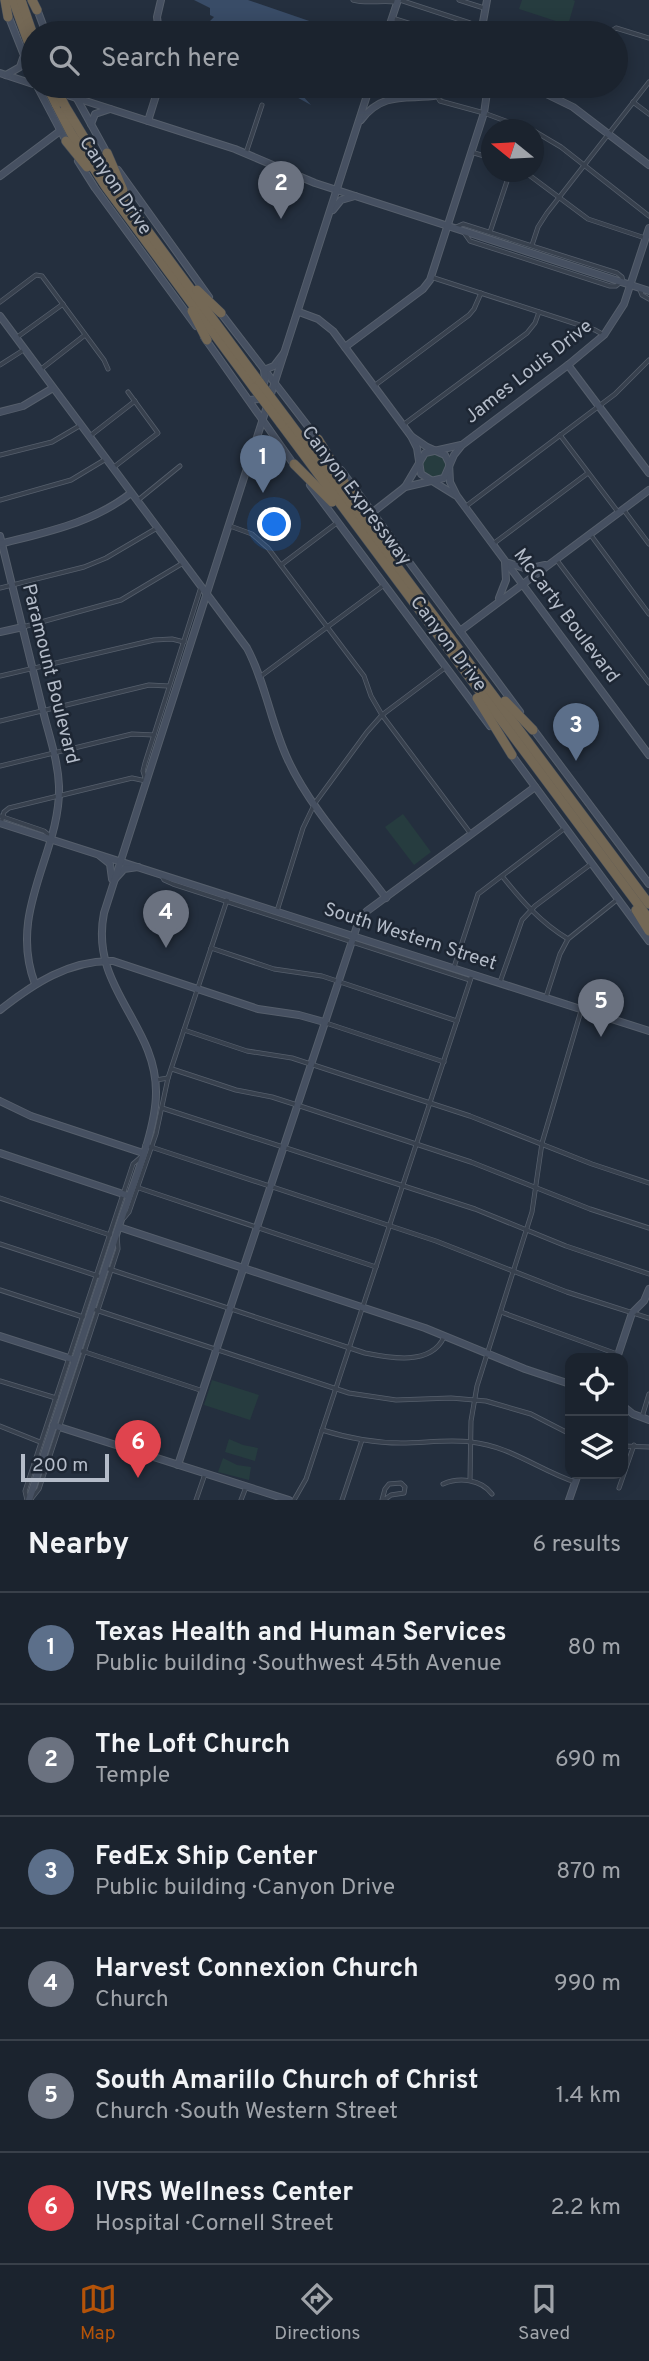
<!DOCTYPE html>
<html lang="en">
<head>
<meta charset="utf-8">
<style>
  :root { --surface:#1b232e; --page:#242b36; --text:#f1f3f6; --muted:#a0a4aa; --line:#39404a; --accent:#b45309 }
  body { margin:0; font-family:Overpass,sans-serif; background:var(--page); color:var(--text) }
  .controls { position:absolute; right:21px; bottom:21px; display:grid; overflow:hidden; border-radius:14px; box-shadow:0 4px 18px #0003 }
  .controls button { width:63px; height:63px; display:grid; place-items:center; padding:0; border:0; border-bottom:2px solid var(--line); background:var(--surface); color:var(--text); font:35px sans-serif }
  .compass { position:absolute; left:481px; top:119px; width:63px; height:63px; border-radius:50%; background:var(--surface); box-shadow:0 4px 18px #0003; rotate:288deg }
  .scale { position:absolute; left:21px; bottom:18px; width:88px; box-sizing:border-box; padding-left:7px; border:4px solid #b4bcc9; border-top:0; font-size:19px; line-height:24px; white-space:nowrap; color:#b4bcc9; -webkit-text-stroke:5px #1d2633; paint-order:stroke }
  .you { position:absolute; left:275px; top:525px; width:24px; height:24px; margin:-18px; border:5px solid #fff; border-radius:50%; background:#1a73e8; box-shadow:0 0 0 10px #1a73e833 }
  .badge { display:grid; place-items:center; width:46px; height:46px; border-radius:50%; background:var(--accent); color:#fff; font-size:23px; font-weight:700 }
  .pin { position:absolute; translate:-50% -58px; filter:drop-shadow(0 2px 4px #0008) }
  .pin::after { content:''; position:absolute; top:37px; width:24px; height:21px; background:inherit; clip-path:polygon(0 0,100% 0,50% 100%) }
  .list { margin:0; padding:0; list-style:none }
  h2 { display:flex; justify-content:space-between; align-items:center; height:91px; margin:0; padding:0 28px; font-size:30px }
  h2 small { font-size:23px; font-weight:400; color:var(--muted) }
  .list li { display:grid; grid-template-columns:46px 1fr auto; gap:21px; align-items:center; box-sizing:border-box; height:112px; padding:0 28px; border-top:2px solid var(--line) }
  .list b { display:block; font-size:26px; white-space:nowrap }
  .list p { margin:0; font-size:23px; white-space:nowrap; color:var(--muted) }
  .list em { font-size:23px; font-style:normal; color:var(--muted) }
  .icon { flex:none; width:38px; height:38px; fill:none; stroke:currentColor; stroke-width:2; stroke-linecap:round; stroke-linejoin:round }
  .map { position:relative; flex:none; width:649px; height:1500px; overflow:hidden }
  .search { position:absolute; background:var(--surface); box-shadow:0 4px 18px #0003; left:21px; right:21px; top:21px; height:77px; display:flex; align-items:center; gap:18px; box-sizing:border-box; padding:0 24px; border-radius:38px; color:var(--muted); font-size:26px }
  .sheet { height:763px; background:var(--surface) }
  nav { display:flex; justify-content:space-around; align-items:center; box-sizing:border-box; height:98px; border-top:2px solid var(--line); background:var(--surface); font-size:19px; color:var(--muted) }
  nav a { display:grid; justify-items:center; gap:4px }
  nav .on { color:var(--accent) }
  .map>svg:first-child { display:block }
  .green { fill:#263c3f }
  .water { fill:#394c67 }
  .lines { fill:none; stroke-linecap:round; stroke-linejoin:round }
  .street-casing { stroke:#565f6c; stroke-width:5 }
  .secondary-casing { stroke:#565f6c; stroke-width:8 }
  .highway-casing { stroke:#434c59; stroke-width:10 }
  .street { stroke:#38414e; stroke-width:3.5 }
  .secondary { stroke:#465061; stroke-width:6 }
  .highway { stroke:#746855; stroke-width:9 }
  .highway-bridge-casing { stroke:#434c59; stroke-width:10; stroke-linecap:butt }
  .highway-bridge { stroke:#746855; stroke-width:9 }
  .labels { text-anchor:middle; dominant-baseline:central; stroke-width:5; stroke-linejoin:round; paint-order:stroke }
  .street-label { font-size:19px; fill:#b4bcc9; stroke:#1d2633 }
</style>
</head>
<body>
<div class="map">
<svg width="649" height="1500" viewBox="0 0 649 1500">
  <rect width="100%" height="100%" fill="#242f3e"/>
  <g class="green">
    <polygon points="522,0 573,0 575,1 568,25 519,9"/>
    <circle cx="434" cy="466" r="12"/>
    <polygon points="403,814 431,852 414,865 385,827"/>
    <polygon points="212,1380 259,1395 250,1420 204,1405"/>
    <polygon points="229,1439 243,1445 258,1448 255,1461 225,1452"/>
    <polygon points="223,1458 237,1465 251,1467 249,1480 218,1472"/>
  </g>
  <g class="water">
    <polygon points="194,0 248,0 318,24 330,29 330,33 192,33 195,27 208,23 214,17 210,15 210,8"/>
    <polygon points="252,86 304,86 302,95 311,105 291,94 284,95"/>
  </g>
  <g class="lines">
    <defs>
      <g id="street">
        <path d="M353 0C367 4 381 0 396 2"/>
        <polyline points="400,0 470,23"/>
        <polyline points="459,0 484,8"/>
        <polyline points="392,18 440,33"/>
        <polyline points="461,33 463,27"/>
        <polyline points="609,33 616,28 649,38"/>
        <polyline points="437,96 440,101 484,113 530,130"/>
        <polyline points="633,102 649,114"/>
        <polyline points="534,131 561,147 649,216"/>
        <polyline points="471,152 491,158"/>
        <polyline points="246,153 262,105"/>
        <polyline points="525,172 588,219 645,238"/>
        <polyline points="454,228 463,224 617,273 622,277 623,282"/>
        <polyline points="463,231 470,241 610,286 616,286 621,282"/>
        <polyline points="490,232 510,172"/>
        <polyline points="532,245 538,227 547,213 649,82"/>
        <polyline points="431,277 595,330 604,335"/>
        <polyline points="640,290 642,295 649,299"/>
        <polyline points="0,302 36,275 42,276 104,360 108,369"/>
        <polyline points="16,338 63,304"/>
        <polyline points="0,365 25,349"/>
        <polyline points="40,370 85,335"/>
        <polyline points="374,386 469,315 474,309 481,293"/>
        <polyline points="403,425 527,333 535,323 539,312"/>
        <polyline points="560,435 618,512"/>
        <polyline points="90,436 135,401"/>
        <polyline points="0,455 52,442 81,425"/>
        <polyline points="114,467 158,433 128,392"/>
        <polyline points="0,500 71,480 106,459"/>
        <polyline points="137,501 180,466"/>
        <polyline points="465,507 615,394 649,360"/>
        <polyline points="623,509 649,544"/>
        <polyline points="230,526 252,534 268,548 364,676 371,696 382,715 471,834"/>
        <polyline points="590,534 649,614"/>
        <polyline points="493,544 588,473"/>
        <polyline points="556,559 649,683"/>
        <polyline points="281,565 338,522"/>
        <polyline points="0,588 84,567 106,558 157,528"/>
        <polyline points="23,627 121,600 183,563"/>
        <polyline points="0,676 154,640 172,639 184,642"/>
        <polyline points="261,676 384,585"/>
        <polyline points="0,721 149,685 168,686"/>
        <polyline points="0,766 132,734 154,735"/>
        <polyline points="0,816 44,831 50,836"/>
        <polyline points="1,823 4,812 9,808 132,778 146,781 143,771 145,763 201,587"/>
        <polyline points="162,876 164,880 173,884 470,980"/>
        <path d="M502 876C522 901 540 922 568 939"/>
        <polyline points="277,911 303,828 315,803 367,732 382,715 446,667"/>
        <polyline points="211,948 274,969 322,976 457,1021"/>
        <polyline points="454,967 478,894 565,828"/>
        <polyline points="500,982 522,920 535,906 591,864"/>
        <polyline points="546,997 560,954 568,939 618,899"/>
        <polyline points="326,1023 444,1062"/>
        <polyline points="184,1030 247,1051 292,1058 470,1116 592,1164 649,1183"/>
        <polyline points="172,1069 236,1090 272,1097 297,1105 471,1162 590,1209 649,1228"/>
        <polyline points="156,1080 168,1078"/>
        <polyline points="162,1108 475,1209 566,1246 649,1274"/>
        <polyline points="145,1145 436,1241 567,1292 649,1318"/>
        <polyline points="139,1188 376,1267"/>
        <polyline points="0,1198 110,1235"/>
        <polyline points="124,1218 129,1212 156,1134 168,1078 228,897"/>
        <polyline points="0,1244 98,1276"/>
        <path d="M106 1268 365 1353C390 1358 431 1366 444 1337"/>
        <polyline points="0,1290 83,1317"/>
        <polyline points="93,1309 349,1393 396,1400 451,1398 486,1401 531,1414 570,1434"/>
        <polyline points="501,1312 617,1354"/>
        <polyline points="82,1351 203,1391"/>
        <polyline points="0,1381 56,1398"/>
        <polyline points="642,1417 649,1394"/>
        <polyline points="0,1426 40,1442"/>
        <path d="M322 1430C348 1438 374 1443 401 1443 425 1443 447 1439 471 1442 510 1446 539 1470 575 1482"/>
        <polyline points="623,1446 649,1447"/>
        <polyline points="470,1480 471,1421 477,1386 532,1212 542,1143 581,1011"/>
        <path d="M443 1484C459 1477 481 1479 492 1494"/>
        <polyline points="619,1488 634,1445"/>
        <polyline points="31,1499 39,1489 118,1249 117,1235"/>
        <polyline points="27,1500 25,1491 133,1164 141,1157"/>
        <polyline points="196,1500 205,1474"/>
        <polyline points="241,1500 246,1487"/>
        <polyline points="294,1500 306,1479 472,975"/>
        <polyline points="342,1500 362,1440"/>
        <polyline points="382,1500 385,1489 389,1484 401,1483 405,1487 404,1493 391,1495 384,1500"/>
      </g>
      <g id="secondary">
        <polyline points="37,9 46,33"/>
        <polyline points="8,15 33,78"/>
        <polyline points="159,33 157,17 161,0"/>
        <polyline points="387,33 398,0"/>
        <polyline points="481,33 487,0"/>
        <polyline points="0,73 33,84"/>
        <polyline points="6,75 20,67 23,58"/>
        <polyline points="37,86 67,143"/>
        <polyline points="39,86 235,149 315,183 649,291"/>
        <polyline points="70,86 108,155"/>
        <polyline points="530,86 573,107 649,165"/>
        <path d="M361 120C390 81 426 110 460 86"/>
        <polyline points="148,121 159,86"/>
        <polyline points="91,124 95,114 110,109"/>
        <polyline points="78,161 95,188 196,326"/>
        <polyline points="118,170 209,297"/>
        <polyline points="0,176 60,131"/>
        <polyline points="333,210 341,200 355,196"/>
        <polyline points="220,312 320,442"/>
        <polyline points="299,312 318,319 333,331 411,436 417,448 421,474 455,495"/>
        <path d="M0 316 247 648C266 684 271 724 288 760 310 808 354 855 386 898"/>
        <polyline points="204,337 295,466"/>
        <polyline points="345,347 423,289 430,280 484,113 488,86"/>
        <polyline points="568,365 649,473"/>
        <polyline points="250,400 259,399 265,380 264,370 274,366 284,353"/>
        <polyline points="0,412 23,406 53,388"/>
        <polyline points="411,436 427,447 445,455 449,463 450,482 457,496 649,755"/>
        <polyline points="254,452 266,447 283,450"/>
        <polyline points="341,470 520,712"/>
        <polyline points="310,485 490,726"/>
        <polyline points="405,487 444,478 454,455 462,445 568,365 604,335 624,304 649,228"/>
        <polyline points="373,512 405,487 425,453 461,445"/>
        <path d="M0 536C14 593 28 650 42 707 48 733 58 759 59 786 61 853 7 910 35 984"/>
        <path d="M0 544C46 532 93 523 131 493"/>
        <polyline points="509,563 527,569 545,565"/>
        <polyline points="499,598 506,580 505,562"/>
        <polyline points="460,631 649,490"/>
        <polyline points="0,632 23,627"/>
        <polyline points="533,729 649,884"/>
        <polyline points="511,754 649,941"/>
        <polyline points="0,823 649,1031"/>
        <polyline points="100,856 110,864 112,879"/>
        <polyline points="115,879 124,869 138,867"/>
        <path d="M0 1010C33 984 69 960 113 961L258 1009 299 1015 324 1022"/>
        <polyline points="0,1101 31,1116 143,1153"/>
        <polyline points="0,1153 129,1196"/>
        <polyline points="119,1227 425,1328 525,1369 570,1384"/>
        <polyline points="0,1336 75,1360"/>
        <polyline points="617,1358 632,1313 644,1301 649,1289"/>
        <polyline points="623,1406 633,1414 649,1420"/>
        <polyline points="53,1425 289,1500"/>
        <polyline points="178,1465 359,920 367,911 535,787"/>
        <path d="M29 1500C59 1409 89 1317 119 1226 131 1189 156 1131 156 1093 157 1024 89 988 104 913L370 86"/>
        <polyline points="569,1500 578,1474"/>
      </g>
      <g id="highway">
        <polyline points="5,0 8,17"/>
        <polyline points="13,0 33,55"/>
        <polyline points="21,0 33,35"/>
        <polyline points="32,0 37,10"/>
        <polyline points="56,104 71,133 106,187 254,388"/>
        <polyline points="65,106 108,177 260,383"/>
        <polyline points="66,141 87,167"/>
        <polyline points="107,153 123,190"/>
        <polyline points="197,290 221,313"/>
        <polyline points="192,311 207,340"/>
        <polyline points="287,419 649,904"/>
        <polyline points="281,424 649,919"/>
        <polyline points="318,439 357,503"/>
        <polyline points="294,464 332,502"/>
        <polyline points="477,698 512,755"/>
        <polyline points="505,701 533,730"/>
        <polyline points="636,910 649,931"/>
      </g>
    </defs>
    <use href="#street" class="street-casing"/>
    <use href="#secondary" class="secondary-casing"/>
    <use href="#highway" class="highway-casing"/>
    <use href="#street" class="street"/>
    <use href="#secondary" class="secondary"/>
    <use href="#highway" class="highway"/>
    <defs>
      <g id="highway-bridge">
        <polyline points="47,86 56,104"/>
        <polyline points="55,86 65,106"/>
        <polyline points="260,383 287,419"/>
        <polyline points="254,388 281,424"/>
      </g>
    </defs>
    <use href="#highway-bridge" class="highway-bridge-casing"/>
    <use href="#highway-bridge" class="highway-bridge"/>
  </g>
  <g class="labels">
    <g class="street-label">
      <text transform="translate(115 186) rotate(56)">Canyon Drive</text>
      <text transform="translate(529 372) rotate(-38)">James Louis Drive</text>
      <text transform="translate(356 496) rotate(53)">Canyon Expressway</text>
      <text transform="translate(566 616) rotate(53)">McCarty Boulevard</text>
      <text transform="translate(448 644) rotate(53)">Canyon Drive</text>
      <text transform="translate(50 674) rotate(76)">Paramount Boulevard</text>
      <text transform="translate(410 937) rotate(18)">South Western Street</text>
    </g>
  </g>
</svg>
<div class="controls">
<button><svg class="icon" aria-label="locate" viewBox="0 0 24 24"><circle cx="12" cy="12" r="6"/><path d="M12 2v4M12 18v4M2 12h4M18 12h4"/></svg></button>
<button><svg class="icon" aria-label="layers" viewBox="0 0 24 24"><path d="M12 4l9 5-9 5-9-5zM3 14l9 5 9-5"/></svg></button>
</div>
<svg class="compass" viewBox="-18 -18 36 36"><path d="M0-13l5 13h-10z" fill="#e53935"/><path d="M0 13l5-13h-10z" fill="#a0a4aa"/></svg>
<div class="scale">200 m</div>
<div class="you"></div>
<div class="pin badge" style="left:263px;top:493px;background:#5c6f8a">1</div>
<div class="pin badge" style="left:281px;top:219px;background:#6b7280">2</div>
<div class="pin badge" style="left:576px;top:761px;background:#5c6f8a">3</div>
<div class="pin badge" style="left:166px;top:948px;background:#6b7280">4</div>
<div class="pin badge" style="left:601px;top:1037px;background:#6b7280">5</div>
<div class="pin badge" style="left:138px;top:1478px;background:#e0444e">6</div>
<div class="search"><svg class="icon" aria-label="search" viewBox="0 0 24 24"><circle cx="10" cy="10" r="6"/><path d="M15 15l6 6"/></svg>Search here</div>
</div>
<section class="sheet">
<h2>Nearby<small>6 results</small></h2>
<ul class="list">
<li><span class="badge" style="background:#5c6f8a">1</span><div><b>Texas Health and Human Services</b><p>Public building · Southwest 45th Avenue</p></div><em>80 m</em></li>
<li><span class="badge" style="background:#6b7280">2</span><div><b>The Loft Church</b><p>Temple</p></div><em>690 m</em></li>
<li><span class="badge" style="background:#5c6f8a">3</span><div><b>FedEx Ship Center</b><p>Public building · Canyon Drive</p></div><em>870 m</em></li>
<li><span class="badge" style="background:#6b7280">4</span><div><b>Harvest Connexion Church</b><p>Church</p></div><em>990 m</em></li>
<li><span class="badge" style="background:#6b7280">5</span><div><b>South Amarillo Church of Christ</b><p>Church · South Western Street</p></div><em>1.4 km</em></li>
<li><span class="badge" style="background:#e0444e">6</span><div><b>IVRS Wellness Center</b><p>Hospital · Cornell Street</p></div><em>2.2 km</em></li>
</ul>
</section>
<nav>
<a class="on"><svg class="icon" aria-label="map" viewBox="0 0 24 24"><path d="M3 6l6-2 6 2 6-2v14l-6 2-6-2-6 2zM9 4v14M15 6v14"/></svg>Map</a>
<a><svg class="icon" aria-label="directions" viewBox="0 0 24 24"><path d="M12 3l9 9-9 9-9-9zM9 14v-3h6M13 9l2 2-2 2"/></svg>Directions</a>
<a><svg class="icon" aria-label="saved" viewBox="0 0 24 24"><path d="M7 4h10v16l-5-4-5 4z"/></svg>Saved</a>
</nav>
</body>
</html>
